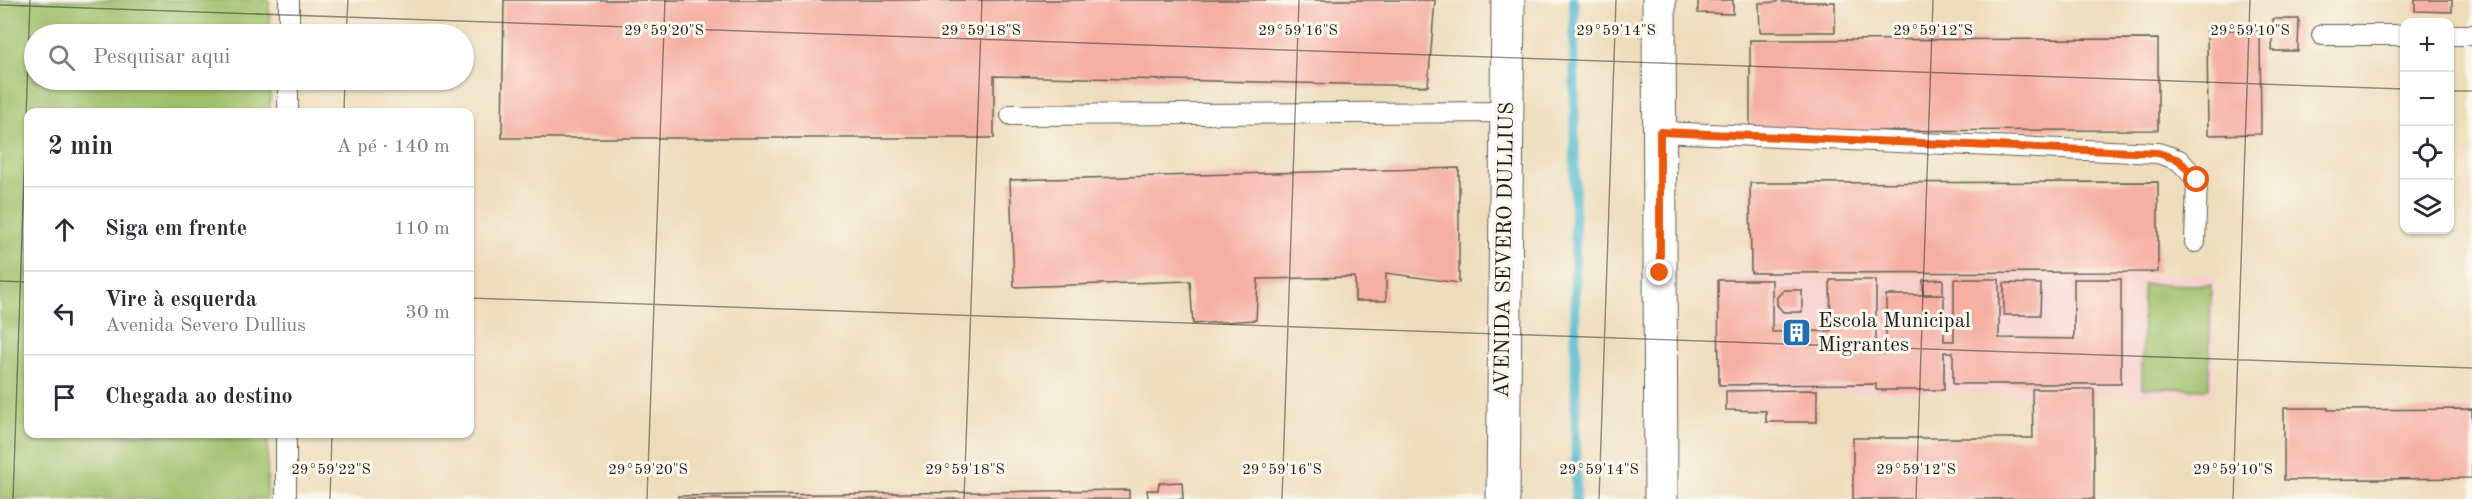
<!DOCTYPE html>
<html lang="pt">
<head>
<meta charset="utf-8">
<style>
  :root { --surface:#fff; --page:#f2f2f3; --text:#2b2b33; --muted:#7c7c81; --line:#e1e1e2 }
  body { margin:0; font-family:"Old Standard TT",serif; background:var(--page); color:var(--text) }
  .controls { position:absolute; right:18px; top:18px; display:grid; overflow:hidden; border-radius:12px; box-shadow:0 2px 4px #0004 }
  .controls button { width:54px; height:54px; display:grid; place-items:center; padding:0; border:0; border-bottom:2px solid var(--line); background:var(--surface); color:var(--text); font:30px sans-serif }
  .stop { position:absolute; width:18px; height:18px; margin:-14px; border:4px solid #ea580c; border-radius:50%; background:#fff }
  .stop.end { background:#ea580c; border-color:#fff; box-shadow:0 2px 6px #0008 }
  .list { margin:0; padding:0; list-style:none }
  h2 { display:flex; justify-content:space-between; align-items:center; height:78px; margin:0; padding:0 24px; font-size:26px }
  h2 small { font-size:20px; font-weight:400; color:var(--muted) }
  .list li { display:grid; grid-template-columns:39px 1fr auto; gap:18px; align-items:center; box-sizing:border-box; height:84px; padding:0 24px; border-top:2px solid var(--line) }
  .list b { display:block; font-size:22px; white-space:nowrap }
  .list p { margin:0; font-size:20px; white-space:nowrap; color:var(--muted) }
  .list em { font-size:20px; font-style:normal; color:var(--muted) }
  .icon { flex:none; width:33px; height:33px; fill:none; stroke:currentColor; stroke-width:2; stroke-linecap:round; stroke-linejoin:round }
  .map { position:relative; flex:none; width:2472px; height:499px; overflow:hidden }
  .search { position:absolute; background:var(--surface); box-shadow:0 2px 4px #0004; left:24px; top:24px; width:450px; height:66px; display:flex; align-items:center; gap:15px; box-sizing:border-box; padding:0 21px; border-radius:33px; color:var(--muted); font-size:22px }
  .panel { position:absolute; background:var(--surface); box-shadow:0 2px 4px #0004; left:24px; top:108px; width:450px; height:330px; border-radius:12px }
  .map>svg:first-child { display:block }
  .built { fill:#f7d0ce }
  .grass { fill:#9dbf69; stroke:#5c6e42; stroke-width:1.5 }
  .lines { fill:none; stroke-linecap:round; stroke-linejoin:round }
  .stream { stroke:#51b9ce; stroke-width:10 }
  .building { fill:#f6afa3 }
  .lane-casing { stroke:#666054; stroke-width:22 }
  .secondary-casing { stroke:#666054; stroke-width:35 }
  .lane { stroke:#fff; stroke-width:20 }
  .secondary { stroke:#fff; stroke-width:33 }
  .route { stroke:#ea580c; stroke-width:8 }
  .ticks { fill:none; stroke:#1c1c1c; stroke-width:1.5; stroke-opacity:0.45 }
  .labels { text-anchor:middle; dominant-baseline:central; stroke-width:6; stroke-linejoin:round; paint-order:stroke }
  .street-label { font-size:21px; fill:#1c1c1c; stroke:#fbf7ec }
  .poi-label { font-size:21px; fill:#1c1c1c; stroke:#fbf7ec; text-anchor:start }
  .ticks-label { font-size:15px; text-anchor:middle; fill:#1c1c1c; stroke:#fbf7ec; stroke-width:6; stroke-linejoin:round; paint-order:stroke }
</style>
</head>
<body>
<div class="map">
<svg width="2472" height="499" viewBox="0 0 2472 499">
  <rect width="100%" height="100%" fill="#fbf7ec"/>
  <filter id="ink" filterUnits="userSpaceOnUse"><feTurbulence type="fractalNoise" baseFrequency=".0167" numOctaves="2"/><feDisplacementMap in="SourceGraphic" scale="12" xChannelSelector="R" yChannelSelector="G"/><feConvolveMatrix kernelMatrix="1 2 1 2 8 2 1 2 1" color-interpolation-filters="sRGB"/></filter>
  <filter id="wash" filterUnits="userSpaceOnUse"><feTurbulence type="fractalNoise" baseFrequency=".008" numOctaves="4" result="noise"/><feDisplacementMap in="SourceGraphic" scale="24" xChannelSelector="R" yChannelSelector="G"/><feGaussianBlur stdDeviation="1.35" result="paint"/><feColorMatrix in="noise" values="0 0 0 0 0 0 0 0 0 0 0 0 0 0 0 0 0 1.4 0 .05"/><feComposite in="paint" operator="in"/></filter>
  <g filter="url(#wash)">
    <rect width="100%" height="100%" fill="#edb"/>
    <polygon class="built" points="2215,274 2215,396 1715,392 1716,275"/>
    <g class="grass">
      <polygon points="0,0 269,0 270,34 34,34 34,80 270,80 270,112 28,112 28,434 268,434 267,499 0,499"/>
      <polygon points="2143,284 2211,285 2209,389 2142,388"/>
    </g>
    <g class="lines">
      <polyline class="stream" points="1574,0 1576,499"/>
    </g>
    <g id="blocks">
      <g class="building">
        <polygon points="504,0 1435,0 1428,86 994,76 994,138 502,138"/>
        <polygon points="1698,0 1733,0 1733,14 1698,13"/>
        <polygon points="1777,0 1783,0 1783,2 1835,2 1835,32 1760,32 1759,3 1777,2"/>
        <polygon points="2415,0 2452,0 2452,12 2415,11"/>
        <polygon points="2273,19 2299,19 2298,51 2272,51"/>
        <polygon points="2207,30 2260,30 2261,134 2208,135"/>
        <polygon points="2158,39 2158,130 1750,131 1750,40"/>
        <polygon points="1459,168 1459,283 1386,273 1386,301 1355,301 1355,277 1258,279 1256,320 1193,324 1190,281 1014,287 1010,180"/>
        <polygon points="2158,182 2158,272 1751,273 1750,183"/>
        <polygon points="1943,279 1943,294 1923,294 1923,280"/>
        <polygon points="1954,279 1999,279 1999,338 2074,339 2074,279 2121,279 2121,384 1953,384 1953,352 1944,352 1944,390 1876,390 1876,384 1719,385 1718,280 1772,280 1772,332 1831,331 1830,280 1876,280 1876,354 1886,354 1886,295 1944,295 1944,341 1954,341"/>
        <polygon points="2004,283 2041,284 2040,315 2004,315"/>
        <polygon points="1784,290 1802,290 1802,312 1783,312 1777,305 1777,297"/>
        <polygon points="2032,389 2094,389 2094,499 1853,499 1853,438 2033,438"/>
        <polygon points="1817,390 1817,422 1766,422 1766,411 1726,410 1726,391"/>
        <polygon points="2284,408 2328,408 2328,410 2472,409 2472,478 2284,480"/>
        <polygon points="1182,482 1183,499 1148,499 1147,490 1158,490 1159,483"/>
        <polygon points="1129,490 1129,499 678,499 678,496"/>
      </g>
    </g>
  </g>
  <g filter="url(#ink)">
    <use href="#blocks" fill-opacity="0" stroke="#666054" stroke-width="1.5"/>
    <g class="lines">
      <defs>
        <g id="lane">
          <polyline points="289,34 289,0"/>
          <polyline points="2322,35 2404,35"/>
          <polyline points="2450,35 2472,35"/>
          <polyline points="288,112 288,80"/>
          <polyline points="1011,115 1507,112"/>
          <polyline points="1660,132 2158,153 2179,160 2197,180 2195,242"/>
          <polyline points="286,499 286,434"/>
        </g>
        <g id="secondary">
          <polyline points="1659,0 1661,499"/>
          <polyline points="1503,499 1508,0"/>
        </g>
      </defs>
      <use href="#lane" class="lane-casing"/>
      <use href="#secondary" class="secondary-casing"/>
      <use href="#lane" class="lane"/>
      <use href="#secondary" class="secondary"/>
    </g>
  </g>
  <g class="lines" filter="url(#ink)">
    <polyline class="route" points="1660,273 1660,132 2158,153 2179,160 2197,180"/>
  </g>
  <path class="ticks" d="M0 5 2404 89M346 34 348 0M2450 91H2472M344 112 345 80M0 281 28 282M470 298 2472 368M13 499 30 0M330 499 332 434M647 499 665 0M964 499 982 0M1282 499 1299 0M1599 499 1616 0M1916 499 1933 0M2233 499 2250 0"/>
  <defs>
    <symbol id="building-square" viewBox="-11 -11 22 22"><rect x="-9" y="-9" width="18" height="18" rx="4" fill="#1f6fb2" stroke="#fbf7ec"/><path d="M-4-6H4V6H1V3H-1V6H-4ZM-2.5-4.3h1.7v1.8h-1.7ZM.8-4.3h1.7v1.8H.8ZM-2.5-1h1.7V.8h-1.7ZM.8-1h1.7V.8H.8Z" fill="#fff"/></symbol>
  </defs>
  <g fill-rule="evenodd">
    <use href="#building-square" x="1780" y="316" width="33" height="33"/>
  </g>
  <g class="labels">
    <g class="street-label">
      <text transform="translate(1505 250) rotate(-89)">AVENIDA SEVERO DULLIUS</text>
    </g>
    <g class="poi-label">
      <text x="1818" y="321">Escola Municipal<tspan x="1818" dy="24">Migrantes</tspan></text>
    </g>
  </g>
  <g class="ticks-label">
    <text x="664" y="35">29°59'20"S</text>
    <text x="981" y="35">29°59'18"S</text>
    <text x="1298" y="35">29°59'16"S</text>
    <text x="1616" y="35">29°59'14"S</text>
    <text x="1933" y="35">29°59'12"S</text>
    <text x="2250" y="35">29°59'10"S</text>
    <text x="331" y="474">29°59'22"S</text>
    <text x="648" y="474">29°59'20"S</text>
    <text x="965" y="474">29°59'18"S</text>
    <text x="1282" y="474">29°59'16"S</text>
    <text x="1599" y="474">29°59'14"S</text>
    <text x="1916" y="474">29°59'12"S</text>
    <text x="2233" y="474">29°59'10"S</text>
  </g>
</svg>
<div class="controls">
<button>+</button>
<button>−</button>
<button><svg class="icon" aria-label="locate" viewBox="0 0 24 24"><circle cx="12" cy="12" r="6"/><path d="M12 2v4M12 18v4M2 12h4M18 12h4"/></svg></button>
<button><svg class="icon" aria-label="layers" viewBox="0 0 24 24"><path d="M12 4l9 5-9 5-9-5zM3 14l9 5 9-5"/></svg></button>
</div>
<div class="stop" style="left:2197px;top:180px"></div>
<div class="stop end" style="left:1660px;top:273px"></div>
<div class="search"><svg class="icon" aria-label="search" viewBox="0 0 24 24"><circle cx="10" cy="10" r="6"/><path d="M15 15l6 6"/></svg>Pesquisar aqui</div>
<section class="panel">
<h2>2 min<small>A pé · 140 m</small></h2>
<ul class="list">
<li><svg class="icon" aria-label="ahead" viewBox="0 0 24 24"><path d="M12 20V5M6 11l6-6 6 6"/></svg><div><b>Siga em frente</b></div><em>110 m</em></li>
<li><svg class="icon" aria-label="left" viewBox="0 0 24 24"><path d="M17 20v-9H6M10 6l-5 5 5 5"/></svg><div><b>Vire à esquerda</b><p>Avenida Severo Dullius</p></div><em>30 m</em></li>
<li><svg class="icon" aria-label="arrive" viewBox="0 0 24 24"><path d="M6 21V4h12l-3 4 3 4H6"/></svg><div><b>Chegada ao destino</b></div></li>
</ul>
</section>
</div>
</body>
</html>
